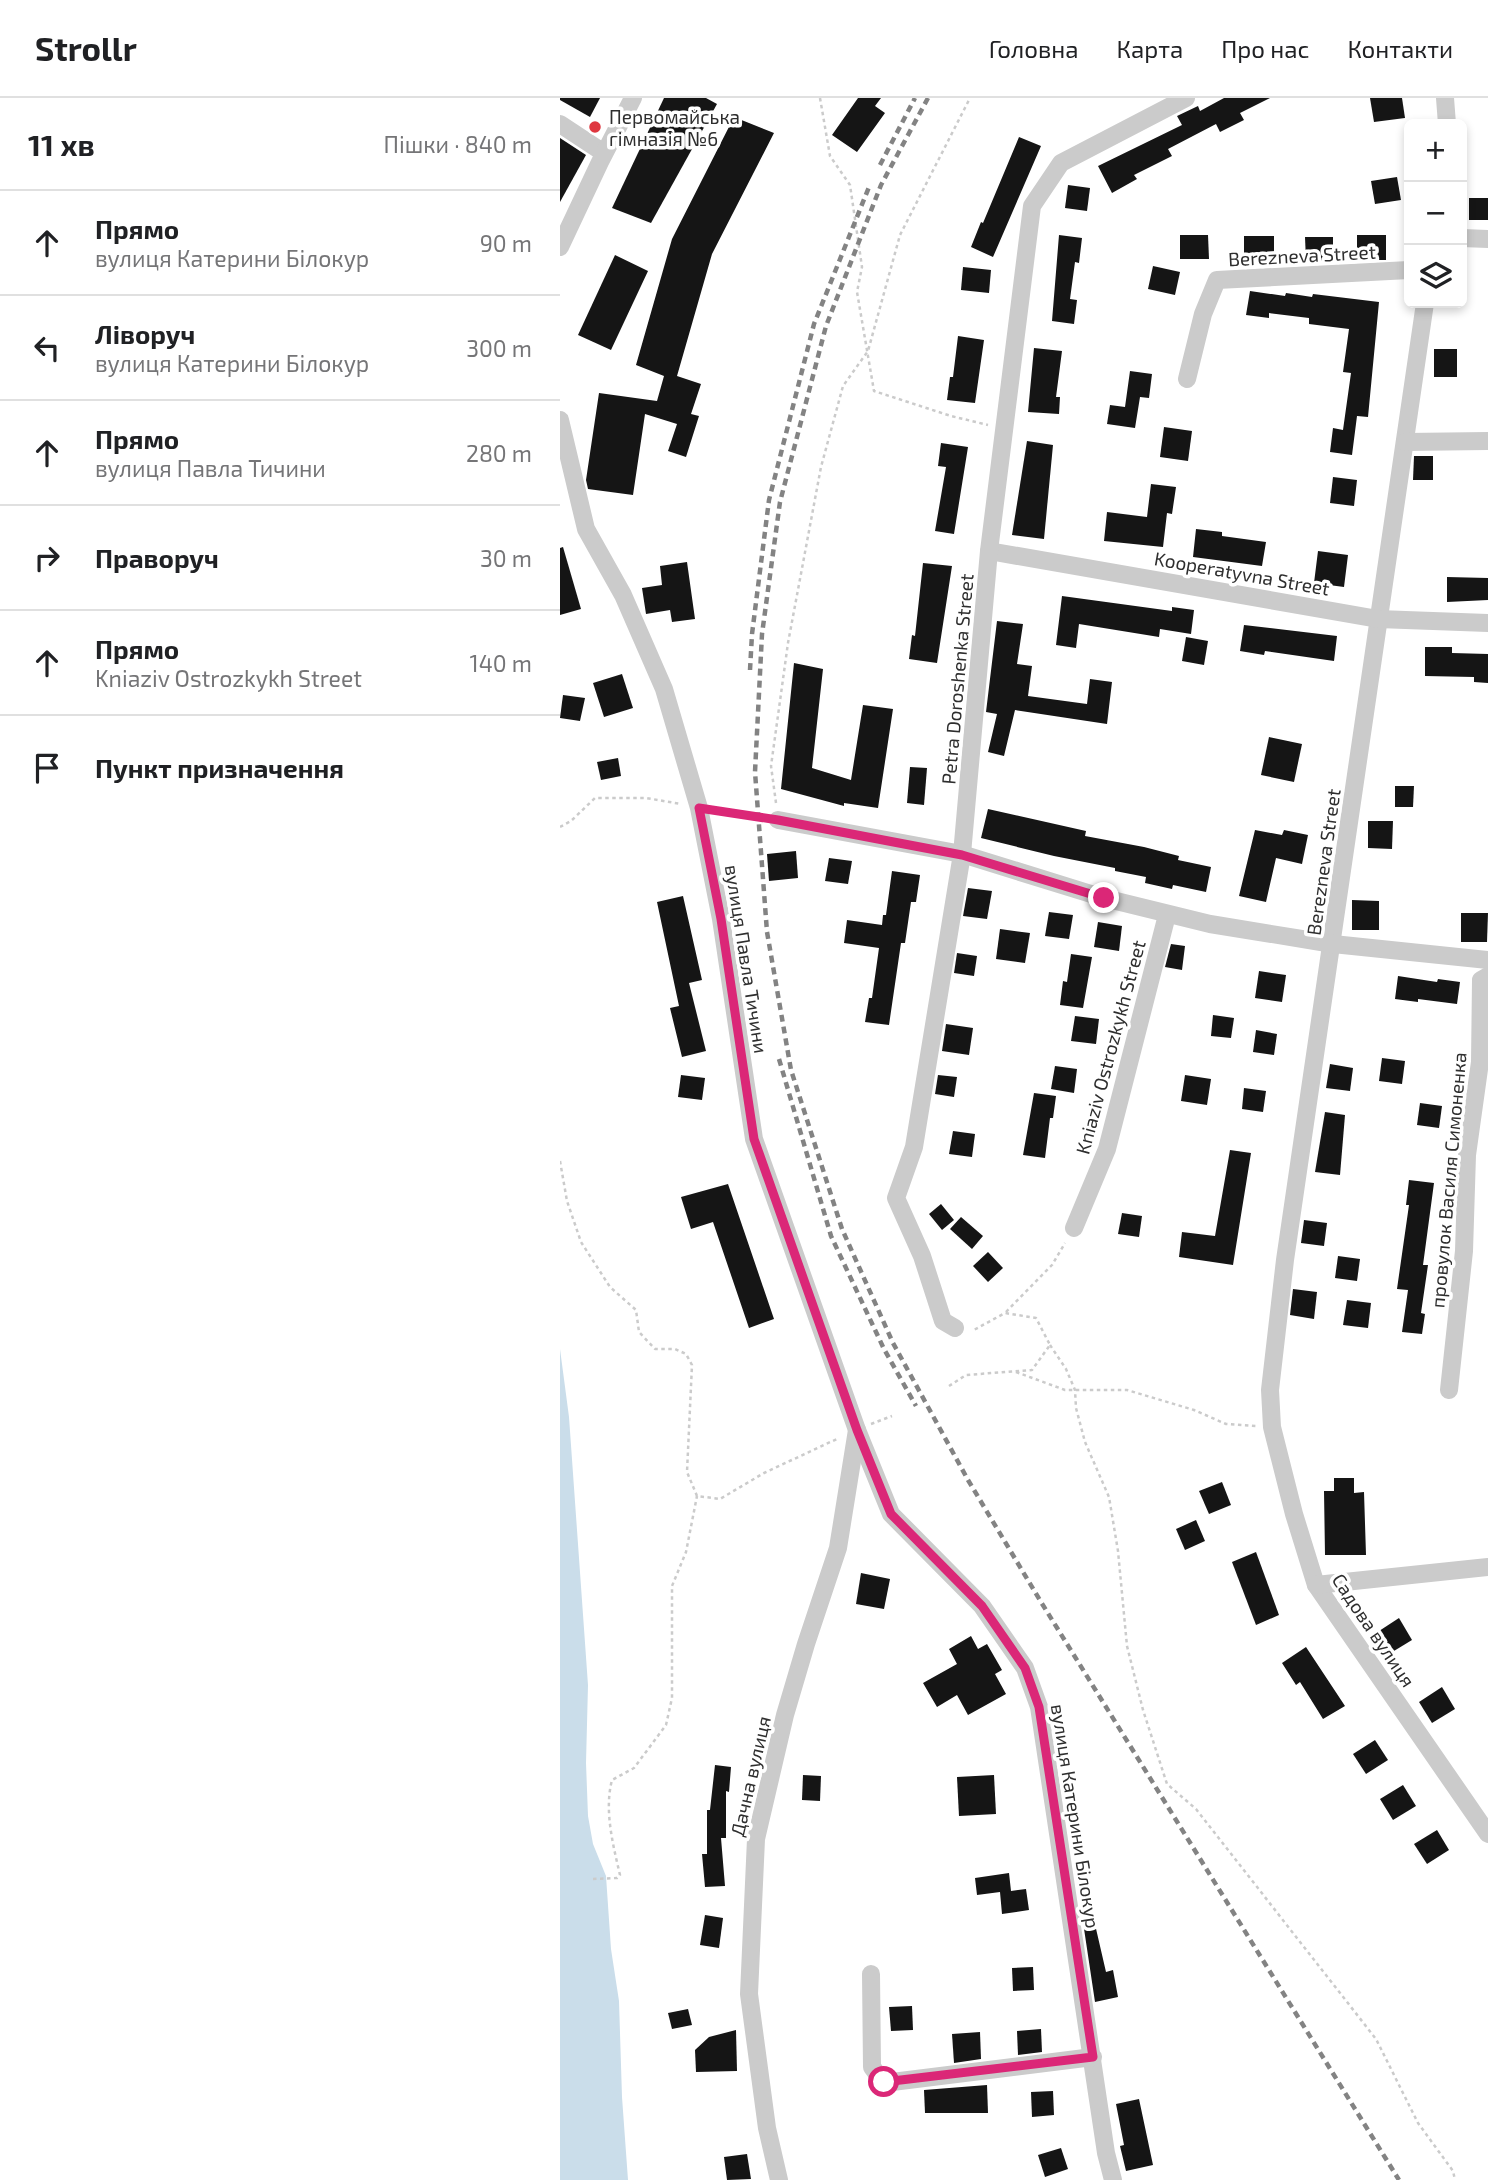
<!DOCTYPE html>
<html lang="uk">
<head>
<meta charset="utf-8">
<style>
  :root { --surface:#fff; --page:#f6f6f6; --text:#202124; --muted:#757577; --line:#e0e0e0 }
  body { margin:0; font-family:"Exo 2",sans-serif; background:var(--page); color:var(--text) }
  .controls { position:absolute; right:21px; top:21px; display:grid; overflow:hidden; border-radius:10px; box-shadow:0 4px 10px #0003 }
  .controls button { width:63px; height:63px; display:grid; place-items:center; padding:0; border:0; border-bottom:2px solid var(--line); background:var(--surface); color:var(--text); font:35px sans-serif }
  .stop { position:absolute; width:21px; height:21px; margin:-16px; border:5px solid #db2777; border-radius:50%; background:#fff }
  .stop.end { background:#db2777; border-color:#fff; box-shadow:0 2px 7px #0008 }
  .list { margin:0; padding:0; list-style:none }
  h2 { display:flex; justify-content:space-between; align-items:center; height:91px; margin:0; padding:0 28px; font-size:30px }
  h2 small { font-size:23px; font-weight:400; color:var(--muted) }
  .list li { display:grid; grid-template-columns:46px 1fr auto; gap:21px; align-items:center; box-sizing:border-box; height:105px; padding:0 28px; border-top:2px solid var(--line) }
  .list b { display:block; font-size:26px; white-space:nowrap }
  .list p { margin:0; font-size:23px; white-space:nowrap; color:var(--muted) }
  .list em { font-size:23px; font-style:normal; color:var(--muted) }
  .icon { flex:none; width:38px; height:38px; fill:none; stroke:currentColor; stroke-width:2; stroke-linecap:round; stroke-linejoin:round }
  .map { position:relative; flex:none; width:928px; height:2082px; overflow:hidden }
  header { display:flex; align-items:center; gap:42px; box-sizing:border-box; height:98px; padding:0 35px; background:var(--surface); border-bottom:2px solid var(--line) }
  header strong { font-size:33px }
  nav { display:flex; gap:38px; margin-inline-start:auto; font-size:24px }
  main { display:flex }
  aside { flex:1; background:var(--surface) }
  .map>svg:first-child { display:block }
  .water { fill:#caddea }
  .building { fill:#151515 }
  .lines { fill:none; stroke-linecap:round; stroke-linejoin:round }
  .path { stroke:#cbcbcb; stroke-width:2.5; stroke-dasharray:3.5 3.5; stroke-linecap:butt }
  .minor { stroke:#cbcbcb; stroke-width:18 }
  .rail { stroke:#838383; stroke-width:4.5; stroke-dasharray:7 5; stroke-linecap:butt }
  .route { stroke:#db2777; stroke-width:9 }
  .poi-dot { fill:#df3740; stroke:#fff; stroke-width:2.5 }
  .labels { text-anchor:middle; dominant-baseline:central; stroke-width:7; stroke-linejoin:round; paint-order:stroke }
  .poi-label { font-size:19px; fill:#2e2e2e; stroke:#fff; text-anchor:start }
  .street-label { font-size:19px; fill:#2e2e2e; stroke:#fff }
</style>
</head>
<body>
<header>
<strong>Strollr</strong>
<nav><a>Головна</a><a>Карта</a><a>Про нас</a><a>Контакти</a></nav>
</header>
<main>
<aside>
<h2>11 хв<small>Пішки · 840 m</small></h2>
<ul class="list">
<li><svg class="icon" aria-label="ahead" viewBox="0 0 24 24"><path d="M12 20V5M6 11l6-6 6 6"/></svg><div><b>Прямо</b><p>вулиця Катерини Білокур</p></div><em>90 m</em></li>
<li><svg class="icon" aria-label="left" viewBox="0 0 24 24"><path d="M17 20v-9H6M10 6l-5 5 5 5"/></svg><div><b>Ліворуч</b><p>вулиця Катерини Білокур</p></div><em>300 m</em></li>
<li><svg class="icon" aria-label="ahead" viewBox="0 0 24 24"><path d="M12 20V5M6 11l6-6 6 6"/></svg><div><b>Прямо</b><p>вулиця Павла Тичини</p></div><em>280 m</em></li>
<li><svg class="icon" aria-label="right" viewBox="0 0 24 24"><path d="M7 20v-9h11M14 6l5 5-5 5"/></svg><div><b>Праворуч</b></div><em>30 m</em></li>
<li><svg class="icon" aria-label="ahead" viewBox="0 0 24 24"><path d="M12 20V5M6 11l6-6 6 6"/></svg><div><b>Прямо</b><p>Kniaziv Ostrozkykh Street</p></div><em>140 m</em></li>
<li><svg class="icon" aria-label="arrive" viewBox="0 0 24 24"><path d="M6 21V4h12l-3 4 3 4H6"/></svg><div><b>Пункт призначення</b></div></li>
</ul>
</aside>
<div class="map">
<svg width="928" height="2082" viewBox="0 0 928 2082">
  <rect width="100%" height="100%" fill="#fff"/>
  <polygon class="water" points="0,1251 9,1319 28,1587 26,1665 28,1718 33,1746 46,1778 51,1851 59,1903 62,1999 68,2082 0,2082"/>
  <g class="building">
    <polygon points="0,0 40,0 30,19 0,2"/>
    <polygon points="104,0 146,0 157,6 91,125 52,110"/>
    <polygon points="298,0 321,0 315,8 325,15 297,54 272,37"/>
    <polygon points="664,0 710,0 680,15 684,22 660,34 656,26 608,51 612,58 574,77 577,81 552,95 538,68 622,27 617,18 638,8 640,13"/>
    <polygon points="810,0 842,0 845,20 814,24"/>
    <polygon points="174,19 214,35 152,156 117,278 141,286 131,316 139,318 126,359 108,353 117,326 85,316 73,397 28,391 26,382 39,295 97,303 104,278 76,267 112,141"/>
    <polygon points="459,39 481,48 433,159 411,149 421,124 423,125"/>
    <polygon points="0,40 26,57 0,104"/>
    <polygon points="837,79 841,102 815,106 811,83"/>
    <polygon points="508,87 530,90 527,113 505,110"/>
    <rect x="909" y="100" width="19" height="22"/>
    <polygon points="499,137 522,140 519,165 515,164 510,201 517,202 514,226 492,223"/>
    <polygon points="620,137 648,137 649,161 620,161"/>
    <rect x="797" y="137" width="29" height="25"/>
    <polygon points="684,138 714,138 714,164 684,165"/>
    <polygon points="745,139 773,139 773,162 746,163"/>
    <polygon points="55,157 88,173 51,252 18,237"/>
    <polygon points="593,168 620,174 615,197 588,191"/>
    <polygon points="403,169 431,172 429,195 401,192"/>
    <polygon points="690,193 725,198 726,195 752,199 753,196 819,204 808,319 797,318 792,357 770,354 773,330 783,332 791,275 783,274 789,231 749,226 749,220 709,215 709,220 686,217"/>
    <polygon points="398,238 424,242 415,305 387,302 390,279 393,279"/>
    <polygon points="474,250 502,253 496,299 500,299 499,316 468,314"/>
    <rect x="874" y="251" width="23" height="28"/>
    <polygon points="570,273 592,276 589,300 580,299 575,330 547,326 550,307 565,309"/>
    <polygon points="604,329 632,333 628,363 600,359"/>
    <polygon points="467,343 493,347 484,441 452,437"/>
    <polygon points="381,345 408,349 394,436 375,433 386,369 378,368"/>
    <polygon points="854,358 873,358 873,382 853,382"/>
    <polygon points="773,379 797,382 794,408 770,405"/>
    <polygon points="591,386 616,389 612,416 607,415 603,449 544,443 547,414 587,419"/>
    <polygon points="636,431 662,434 662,438 706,444 702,468 633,459"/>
    <polygon points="3,449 21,511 0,517 0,450"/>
    <polygon points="758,453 788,457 784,489 754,485"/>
    <polygon points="127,464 135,521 112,524 110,512 86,516 82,490 102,487 100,468"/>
    <polygon points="363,465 392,468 377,565 349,561 352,537 355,538"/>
    <polygon points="887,479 928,480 928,502 887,504"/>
    <polygon points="502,498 612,513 612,509 634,512 631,536 600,531 599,539 519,526 516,550 496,547"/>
    <polygon points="437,523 463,526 457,566 472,568 468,598 527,606 530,581 552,584 547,626 455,612 444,658 428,654 437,616 426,614"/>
    <polygon points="684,527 777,538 774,563 705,553 704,557 680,553"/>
    <polygon points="626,539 648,543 644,567 622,563"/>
    <polygon points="865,549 892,549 892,555 928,556 928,585 914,584 914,579 865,578"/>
    <polygon points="234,565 263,571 252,670 291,682 303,607 333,611 318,710 284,705 284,708 221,691"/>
    <polygon points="62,576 73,610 44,619 33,585"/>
    <polygon points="3,597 25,600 20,623 0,620"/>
    <polygon points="709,639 742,646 734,684 701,677"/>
    <polygon points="58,660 61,678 41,682 37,664"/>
    <polygon points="350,669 367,670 364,707 347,705"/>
    <polygon points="835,688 854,688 853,709 835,709"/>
    <polygon points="428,711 526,733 525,738 584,749 619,758 618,762 651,769 646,794 613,787 612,791 585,785 586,779 555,773 555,770 494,758 421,740"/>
    <polygon points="808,723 833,723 832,751 808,750"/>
    <polygon points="695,732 722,737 724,732 748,737 742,766 716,760 706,804 679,798"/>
    <polygon points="236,753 238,780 209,783 207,756"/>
    <polygon points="269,760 292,763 288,786 265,783"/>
    <polygon points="332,773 360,777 356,804 351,804 345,845 341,845 329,927 305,924 309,900 312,900 319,850 284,845 287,822 322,827 323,817 326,817"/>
    <polygon points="408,790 432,793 427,821 403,818"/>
    <polygon points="123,798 142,882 129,885 146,953 122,959 110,910 119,908 97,804"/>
    <polygon points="792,802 819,803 819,832 792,832"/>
    <polygon points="489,814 513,817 509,841 485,838"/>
    <polygon points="901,815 928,815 927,844 901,844"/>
    <polygon points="538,824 562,828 559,853 534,849"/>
    <polygon points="440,831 470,835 465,865 436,861"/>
    <polygon points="611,846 625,848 622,872 605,869"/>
    <polygon points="397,855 417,858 414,878 394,875"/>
    <polygon points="511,856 532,859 523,910 500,907 503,883 507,884"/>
    <polygon points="699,873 726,877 722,904 695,900"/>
    <polygon points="838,878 877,884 878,881 900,884 897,906 858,901 858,904 835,901"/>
    <polygon points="653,917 674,920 671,940 651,938"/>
    <polygon points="515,918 539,921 536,946 511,943"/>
    <polygon points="386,926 413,930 409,957 382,953"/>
    <polygon points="696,932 717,936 714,957 693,954"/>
    <polygon points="822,960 845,963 842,986 819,983"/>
    <polygon points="770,966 793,970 790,993 766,990"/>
    <polygon points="495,968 517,971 514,995 491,991"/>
    <polygon points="121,977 145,980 142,1002 118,999"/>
    <polygon points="378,977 397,979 394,999 375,996"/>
    <polygon points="625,977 651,981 647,1007 621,1003"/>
    <polygon points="684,990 706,993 703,1014 682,1011"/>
    <polygon points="474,995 496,998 493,1020 490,1020 485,1060 463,1057"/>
    <polygon points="860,1005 882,1008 879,1030 857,1027"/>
    <polygon points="765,1014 785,1017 780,1077 755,1074"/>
    <polygon points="393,1033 415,1036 412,1059 389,1056"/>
    <polygon points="670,1052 691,1055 673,1167 619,1159 622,1134 655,1138"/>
    <polygon points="849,1082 874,1085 863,1167 868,1167 861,1215 865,1216 862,1236 842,1234 848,1192 837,1191 849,1107 846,1107"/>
    <polygon points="168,1086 214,1221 189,1230 153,1124 131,1131 121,1099"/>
    <polygon points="381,1106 394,1122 382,1132 369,1116"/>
    <polygon points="562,1115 582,1118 579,1139 558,1136"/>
    <polygon points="401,1119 423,1138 412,1151 390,1131"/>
    <polygon points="744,1122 767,1125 764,1148 741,1145"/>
    <polygon points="428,1154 443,1170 428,1184 413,1168"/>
    <polygon points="778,1158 800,1161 797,1183 775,1180"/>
    <polygon points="733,1191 757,1194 754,1221 730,1217"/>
    <polygon points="787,1202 811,1205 808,1230 783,1227"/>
    <polygon points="774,1380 794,1380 794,1395 804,1394 806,1457 765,1457 764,1393 774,1393"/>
    <polygon points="662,1384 671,1407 649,1416 639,1393"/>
    <polygon points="636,1422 645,1443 625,1452 616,1431"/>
    <polygon points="696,1454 719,1517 696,1527 672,1464"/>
    <polygon points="301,1475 330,1481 324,1511 296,1506"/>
    <polygon points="839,1520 852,1542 829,1556 816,1535"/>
    <polygon points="411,1538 418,1551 427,1546 442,1572 435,1576 446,1596 408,1617 397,1597 377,1609 363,1585 397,1566 389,1551"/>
    <polygon points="746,1549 785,1608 763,1621 740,1584 736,1587 722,1565"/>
    <polygon points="882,1589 895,1611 872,1625 859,1604"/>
    <polygon points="815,1642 828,1662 806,1676 793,1656"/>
    <polygon points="155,1667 171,1669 169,1694 166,1693 166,1740 161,1740 165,1788 145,1789 142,1756 147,1756 147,1712 150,1712"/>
    <polygon points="243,1677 261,1678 260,1703 242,1702"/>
    <polygon points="434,1677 436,1716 399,1718 397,1679"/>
    <polygon points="843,1687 856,1708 833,1722 820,1701"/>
    <polygon points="877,1732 889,1752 867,1766 854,1746"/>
    <polygon points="449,1775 451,1793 466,1791 469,1812 442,1816 440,1794 417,1797 415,1780"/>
    <polygon points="145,1817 163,1820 159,1850 140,1847"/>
    <polygon points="534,1822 546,1874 553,1872 558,1899 535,1904 523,1824"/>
    <polygon points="473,1869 474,1892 453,1893 452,1870"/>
    <polygon points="352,1908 353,1932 331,1933 329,1909"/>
    <polygon points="128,1911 132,1927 112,1931 108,1915"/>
    <polygon points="481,1931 482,1954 458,1957 457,1933"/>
    <polygon points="176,1932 177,1973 136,1974 135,1952 149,1939"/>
    <polygon points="420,1934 421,1961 394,1965 392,1936"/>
    <polygon points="427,1987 428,2015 365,2015 364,1992"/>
    <polygon points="493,1993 494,2017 472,2019 471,1994"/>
    <polygon points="579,2001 593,2067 566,2073 560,2048 564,2047 556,2006"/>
    <polygon points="501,2050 508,2071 485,2079 478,2057"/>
    <polygon points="187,2056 191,2081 167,2082 164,2059"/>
  </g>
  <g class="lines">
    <g class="path">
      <polyline points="260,0 270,58 290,87 302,169 297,194 314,293 391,318 428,327"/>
      <polyline points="216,705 211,668 228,545 261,369 283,288 308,253 340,137 410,0"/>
      <polyline points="155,713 203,721"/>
      <polyline points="0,729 11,723 35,700 86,700 121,706"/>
      <polyline points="0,1063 7,1103 21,1144 50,1189 76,1212 79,1234 95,1251 115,1251 126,1256 132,1267 127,1374 137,1398 160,1401 204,1375 279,1340"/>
      <polyline points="446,1214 492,1167 505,1145"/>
      <polyline points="490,1247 506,1271 515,1292 516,1310 525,1344 549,1399 558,1453 567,1548 583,1612 607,1686 636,1711 816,1941 858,2025 893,2073 895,2082"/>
      <polyline points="456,1274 505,1292 567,1292 634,1312 666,1326 696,1328"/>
      <polyline points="389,1288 406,1277 472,1272 490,1247 476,1220 445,1215 412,1233"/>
      <polyline points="311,1326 332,1318"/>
      <path d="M33 1781 57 1780 60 1777C53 1747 44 1712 52 1682L74 1670 106 1627 112 1600V1488L126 1454 137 1398"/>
    </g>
    <g class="minor">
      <polyline points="885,0 887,26"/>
      <polyline points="0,26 44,55"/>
      <polyline points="902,140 928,141"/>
      <polyline points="0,149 40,64 73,0"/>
      <polyline points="865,205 725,1162 710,1292 712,1329 734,1416 756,1487 928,1736"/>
      <polyline points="627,281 643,216 657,182 849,172"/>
      <polyline points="0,322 26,431 63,497 104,591 139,710 161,821 194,1041 297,1332 331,1416 422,1508 465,1570 479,1609 546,2055 553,2082"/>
      <polyline points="845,344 928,343"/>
      <polyline points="429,453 818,521 928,525"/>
      <polyline points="218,722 402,756 544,800 650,826 773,846 928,862"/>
      <polyline points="514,1130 547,1051 607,817"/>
      <polyline points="395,1230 383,1223 362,1158 336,1100 354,1049 402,756 429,453 472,108 501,65 626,0"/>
      <polyline points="889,1292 904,1153 907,1057 920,964 921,882 928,878"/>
      <polyline points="756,1487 928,1469"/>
      <polyline points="311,1876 312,1969 324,1985 533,1959"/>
      <polyline points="219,2082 207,2030 189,1896 196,1741 225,1617 246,1546 278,1450 297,1332"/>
    </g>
    <g class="rail">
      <polyline points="368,0 321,87 266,228 220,404 202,536 195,674 207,834 231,972 282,1131 333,1245 408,1382 481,1504 839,2082"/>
      <polyline points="320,67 355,0"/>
      <polyline points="190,572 192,536 209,402 254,226 309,89"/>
      <polyline points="219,961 271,1138 324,1251 356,1308"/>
    </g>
  </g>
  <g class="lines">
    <polyline class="route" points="324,1984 533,1959 479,1609 465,1570 422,1508 331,1416 297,1332 194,1041 161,821 139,710 218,722 402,757 544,800"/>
  </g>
  <circle class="poi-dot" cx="35" cy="29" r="7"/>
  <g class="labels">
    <g class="poi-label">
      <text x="49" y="18">Первомайська<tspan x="49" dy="22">гімназія №6</tspan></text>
    </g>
    <g class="street-label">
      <text transform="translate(742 157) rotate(-3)">Berezneva Street</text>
      <text transform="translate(682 475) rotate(10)">Kooperatyvna Street</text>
      <text transform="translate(397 581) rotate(-85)">Petra Doroshenka Street</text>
      <text transform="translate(763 764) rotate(-82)">Berezneva Street</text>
      <text transform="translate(187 861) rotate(81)">вулиця Павла Тичини</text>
      <text transform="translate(550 949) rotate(-75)">Kniaziv Ostrozkykh Street</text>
      <text transform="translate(888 1082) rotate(-85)">провулок Василя Симоненка</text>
      <text transform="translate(814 1532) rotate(56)">Садова вулиця</text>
      <text transform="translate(190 1678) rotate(-77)">Дачна вулиця</text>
      <text transform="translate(516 1718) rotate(81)">вулиця Катерини Білокур</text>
    </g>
  </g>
</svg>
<div class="controls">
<button>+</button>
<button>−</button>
<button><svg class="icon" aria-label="layers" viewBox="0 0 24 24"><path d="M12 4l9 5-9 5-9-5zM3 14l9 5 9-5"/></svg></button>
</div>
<div class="stop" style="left:324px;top:1984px"></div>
<div class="stop end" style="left:544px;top:800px"></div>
</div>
</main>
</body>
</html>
